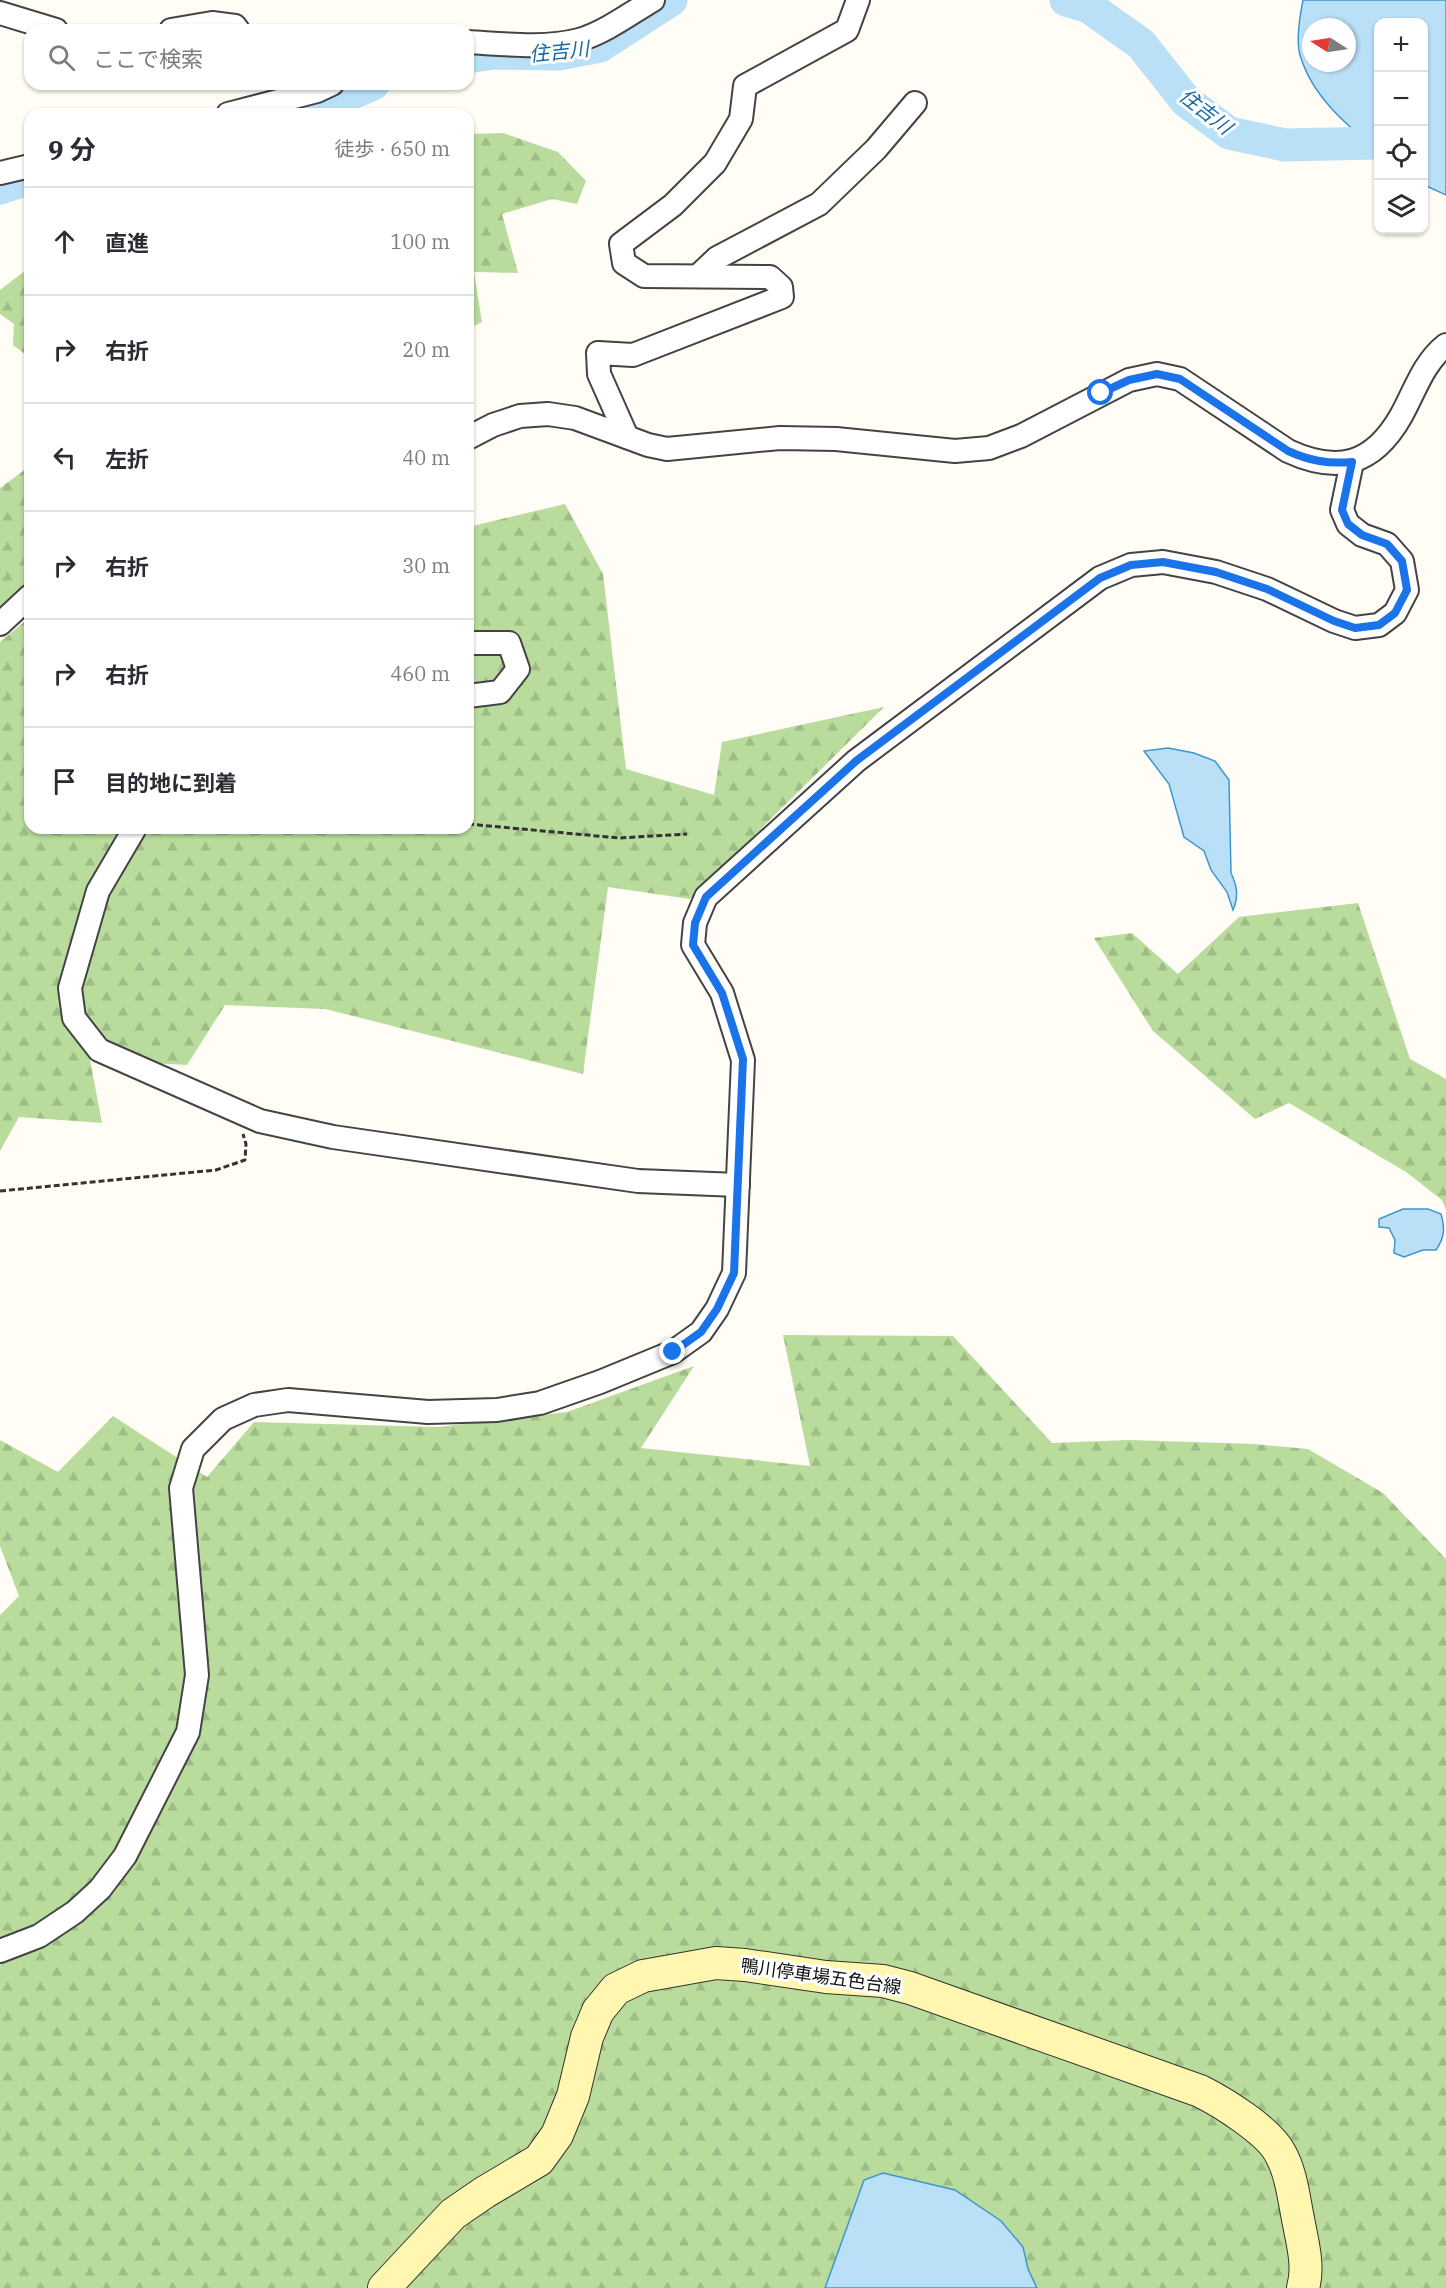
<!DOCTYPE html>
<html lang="ja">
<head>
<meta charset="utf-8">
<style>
  :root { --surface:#fff; --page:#f7f7f7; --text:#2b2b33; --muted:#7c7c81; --line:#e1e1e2 }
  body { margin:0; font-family:"IBM Plex Serif","Noto Sans JP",serif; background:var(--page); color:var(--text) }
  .controls { position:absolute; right:18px; top:18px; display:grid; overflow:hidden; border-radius:12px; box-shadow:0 2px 4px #0004 }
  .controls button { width:54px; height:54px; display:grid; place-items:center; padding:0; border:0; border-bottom:2px solid var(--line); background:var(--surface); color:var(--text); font:30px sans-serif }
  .compass { position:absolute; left:1302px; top:18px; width:54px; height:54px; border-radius:50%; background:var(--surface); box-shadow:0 2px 4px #0004; rotate:282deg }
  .stop { position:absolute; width:18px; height:18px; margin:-14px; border:4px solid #1a73e8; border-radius:50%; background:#fff }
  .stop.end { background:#1a73e8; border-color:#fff; box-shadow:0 2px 6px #0008 }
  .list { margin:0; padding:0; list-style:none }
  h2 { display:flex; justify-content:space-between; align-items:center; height:78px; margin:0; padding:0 24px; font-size:26px }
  h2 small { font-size:20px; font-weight:400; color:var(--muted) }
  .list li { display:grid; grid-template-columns:39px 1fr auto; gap:18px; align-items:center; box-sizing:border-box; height:108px; padding:0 24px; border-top:2px solid var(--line) }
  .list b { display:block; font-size:22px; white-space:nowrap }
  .list em { font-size:20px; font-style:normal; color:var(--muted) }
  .icon { flex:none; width:33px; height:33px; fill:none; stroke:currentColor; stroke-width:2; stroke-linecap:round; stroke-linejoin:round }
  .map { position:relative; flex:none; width:1446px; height:2288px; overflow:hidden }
  .search { position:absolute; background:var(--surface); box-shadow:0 2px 4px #0004; left:24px; top:24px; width:450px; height:66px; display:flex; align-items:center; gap:15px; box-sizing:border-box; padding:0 21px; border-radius:18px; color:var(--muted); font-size:22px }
  .panel { position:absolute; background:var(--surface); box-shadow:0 2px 4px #0004; left:24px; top:108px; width:450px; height:726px; border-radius:18px }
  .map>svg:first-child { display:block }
  .forest { fill:url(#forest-firs) }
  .water { fill:#b9e0f7; stroke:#3f96cf; stroke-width:1.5; fill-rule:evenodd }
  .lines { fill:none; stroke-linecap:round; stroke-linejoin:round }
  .river { stroke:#b9e0f7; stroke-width:33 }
  .street-casing { stroke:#444; stroke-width:26 }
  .secondary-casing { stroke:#333; stroke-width:34 }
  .path { stroke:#333; stroke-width:3; stroke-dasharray:6 3; stroke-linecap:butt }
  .street { stroke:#fff; stroke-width:22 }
  .secondary { stroke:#fff6b0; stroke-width:32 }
  .route { stroke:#1a73e8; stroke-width:8 }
  .labels { text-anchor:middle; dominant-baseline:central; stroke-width:6; stroke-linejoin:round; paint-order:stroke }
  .street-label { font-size:18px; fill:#111; stroke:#fff }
  .water-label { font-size:20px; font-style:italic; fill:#1768a6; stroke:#fff }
</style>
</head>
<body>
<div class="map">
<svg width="1446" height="2288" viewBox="0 0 1446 2288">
  <defs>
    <pattern id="forest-firs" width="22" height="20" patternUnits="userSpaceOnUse" patternTransform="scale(1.5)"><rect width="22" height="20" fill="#b9dc9c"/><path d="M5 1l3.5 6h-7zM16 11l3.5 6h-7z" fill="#9ebc85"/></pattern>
  </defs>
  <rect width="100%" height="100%" fill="#fffdf5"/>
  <g class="forest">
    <polygon points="503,133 558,152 586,181 577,204 552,199 502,214 518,273 474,272 482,322 468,329 468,134"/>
    <polygon points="30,267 30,358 13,345 14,324 0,314 0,290"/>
    <polygon points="30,466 30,584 0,607 0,488"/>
    <polygon points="565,504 603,574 626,769 714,795 722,742 884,707 690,899 608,887 583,1074 325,1009 225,1005 187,1065 90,1060 102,1123 19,1117 0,1151 0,642 30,617 30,828 468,828 468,527"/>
    <polygon points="1358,903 1410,1059 1446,1079 1446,1210 1442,1200 1406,1172 1289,1103 1255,1119 1153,1031 1094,938 1132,933 1178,974 1239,917"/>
    <polygon points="783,1335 953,1336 1052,1443 1129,1440 1254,1444 1308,1449 1383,1493 1446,1559 1446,2288 0,2288 0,1615 19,1596 0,1546 0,1440 58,1472 113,1416 207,1477 254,1422 438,1427 567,1412 694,1366 641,1448 810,1466"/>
  </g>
  <g class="water">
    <path d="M1303 0H1446V195L1424 185V22H1378V150C1346 125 1312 96 1300 55 1296 41 1300 15 1303 0ZM1311 27H1347V63H1311Z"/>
    <path d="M1168 748 1194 753 1215 761 1229 780 1231 873C1237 886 1239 896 1233 910L1227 892 1211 870 1204 851 1184 837 1169 784 1144 751Z"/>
    <path d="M1403 1209H1428L1441 1214C1445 1228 1445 1237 1436 1250H1423L1404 1257 1394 1253 1395 1240 1389 1228 1379 1227V1219Z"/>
    <polygon points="883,2173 955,2190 1001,2221 1023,2247 1028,2269 1037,2288 825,2288 864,2180"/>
  </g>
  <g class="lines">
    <g class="river">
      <polyline points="1066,0 1089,7 1141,44 1186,101 1229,133 1285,145 1378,143"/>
      <polyline points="468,57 493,53 559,54 600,46 671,0"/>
      <polyline points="296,114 312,110 373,84"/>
      <polyline points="0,188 30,178"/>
    </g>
    <defs>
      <g id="street">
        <polyline points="0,13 56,30"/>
        <polyline points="171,30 212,23 235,26 238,30"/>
        <path d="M468 42C504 44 544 49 579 40 604 33 631 13 653 0"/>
        <polyline points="228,114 317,91 332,84"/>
        <polyline points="0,173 30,166"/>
        <polyline points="698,276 717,258 819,204 876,149 915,103"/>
        <polyline points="627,437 599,374 598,353 633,355 782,297 781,287 770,277 644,276 624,263 621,244 673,205 715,163 741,119 745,86 847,30 858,0"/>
        <path d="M468 438 493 425 520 416 548 414 575 418 648 445 667 449 780 438 836 439 955 451 989 448 1021 436 1129 380 1157 374 1180 379 1288 451C1338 474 1373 465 1401 416 1415 391 1423 363 1446 345"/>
        <polyline points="0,624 30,596"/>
        <polyline points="468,643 509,643 518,669 500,692 468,696"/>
        <polyline points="135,828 98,891 70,988 74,1018 99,1050 260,1121 333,1137 638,1181 738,1185"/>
        <polyline points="0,1951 39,1936 75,1912 100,1889 125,1856 188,1732 197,1675 181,1488 193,1449 223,1419 254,1405 288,1400 428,1412 497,1410 540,1403 600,1382 673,1352 701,1332 717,1309 734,1273 743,1060 722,993 693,945 695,923 706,897 856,761 1100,578 1131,565 1163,562 1216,572 1267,589 1334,621 1355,628 1379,625 1395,613 1407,590 1402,561 1387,544 1362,535 1348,524 1342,510 1352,462"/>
      </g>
      <path id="secondary" d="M384 2288 453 2214 485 2192 539 2160 557 2135 573 2096 587 2037 598 2011 616 1989 643 1976 716 1963 745 1965 826 1977 883 1981 910 1988 1200 2091C1222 2102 1269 2131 1280 2153 1292 2174 1294 2201 1299 2224 1303 2245 1309 2267 1303 2288"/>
    </defs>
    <use href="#street" class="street-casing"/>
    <use href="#secondary" class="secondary-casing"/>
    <g class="path">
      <polyline points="468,824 619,838 687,834"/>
      <polyline points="156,831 166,828"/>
      <polyline points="0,1191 216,1170 245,1160 246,1144 243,1134"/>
    </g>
    <use href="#street" class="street"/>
    <use href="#secondary" class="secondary"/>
  </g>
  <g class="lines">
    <path class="route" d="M673 1352 701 1332 717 1309 734 1273 743 1059 722 993 693 945 695 923 706 897 856 761 1100 578 1131 565 1163 562 1216 572 1267 589 1334 621 1355 628 1379 625 1395 613 1407 590 1402 561 1387 544 1362 535 1348 524 1342 510 1352 462C1328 464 1310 461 1288 451L1180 379 1157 374 1129 380 1101 393"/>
  </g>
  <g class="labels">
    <g class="street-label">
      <text transform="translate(821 1976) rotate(8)">鴨川停車場五色台線</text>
    </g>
    <g class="water-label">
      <text transform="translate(559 51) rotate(-6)">住吉川</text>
      <text transform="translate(1206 111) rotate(38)">住吉川</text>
    </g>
  </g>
</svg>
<div class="controls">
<button>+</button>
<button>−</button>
<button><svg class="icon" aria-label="locate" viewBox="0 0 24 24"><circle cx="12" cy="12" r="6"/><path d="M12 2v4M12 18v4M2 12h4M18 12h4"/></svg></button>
<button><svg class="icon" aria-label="layers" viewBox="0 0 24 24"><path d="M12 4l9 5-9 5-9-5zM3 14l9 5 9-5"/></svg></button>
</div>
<svg class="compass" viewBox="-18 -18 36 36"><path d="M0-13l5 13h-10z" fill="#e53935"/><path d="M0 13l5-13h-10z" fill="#7c7c81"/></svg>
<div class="stop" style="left:1101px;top:393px"></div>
<div class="stop end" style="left:673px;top:1352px"></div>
<div class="search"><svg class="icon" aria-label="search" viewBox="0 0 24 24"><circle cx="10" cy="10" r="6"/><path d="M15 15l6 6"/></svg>ここで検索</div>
<section class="panel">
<h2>9 分<small>徒歩 · 650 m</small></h2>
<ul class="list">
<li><svg class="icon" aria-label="ahead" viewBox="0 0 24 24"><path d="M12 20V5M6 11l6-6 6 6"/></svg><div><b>直進</b></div><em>100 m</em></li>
<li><svg class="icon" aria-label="right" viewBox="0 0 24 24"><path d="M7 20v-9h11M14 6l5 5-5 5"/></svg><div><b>右折</b></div><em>20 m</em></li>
<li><svg class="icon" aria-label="left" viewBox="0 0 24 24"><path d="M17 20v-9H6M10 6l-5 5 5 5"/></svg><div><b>左折</b></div><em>40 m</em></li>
<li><svg class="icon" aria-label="right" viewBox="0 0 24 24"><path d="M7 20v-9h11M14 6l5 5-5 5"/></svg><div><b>右折</b></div><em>30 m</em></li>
<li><svg class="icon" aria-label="right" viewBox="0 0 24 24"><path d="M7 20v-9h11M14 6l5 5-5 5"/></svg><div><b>右折</b></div><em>460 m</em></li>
<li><svg class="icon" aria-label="arrive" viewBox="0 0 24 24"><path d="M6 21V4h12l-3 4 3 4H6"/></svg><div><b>目的地に到着</b></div></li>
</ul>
</section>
</div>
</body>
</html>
